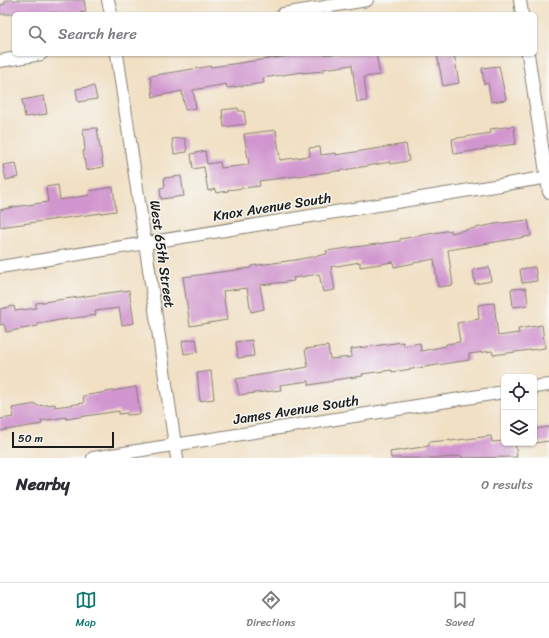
<!DOCTYPE html>
<html lang="en">
<head>
<meta charset="utf-8">
<style>
  :root { --surface:#fff; --page:#f2f2f3; --text:#2b2b33; --muted:#7c7c81; --line:#e1e1e2; --accent:#0f766e }
  body { margin:0; font-family:Sriracha,sans-serif; background:var(--page); color:var(--text) }
  .controls { position:absolute; right:12px; bottom:12px; display:grid; overflow:hidden; border-radius:6px; box-shadow:0 1px 3px #0004 }
  .controls button { width:36px; height:36px; display:grid; place-items:center; padding:0; border:0; border-bottom:1px solid var(--line); background:var(--surface); color:var(--text); font:20px sans-serif }
  .scale { position:absolute; left:12px; bottom:10px; width:102px; box-sizing:border-box; padding-left:4px; border:2px solid #1c1c1c; border-top:0; font-size:11px; line-height:14px; white-space:nowrap; color:#1c1c1c; -webkit-text-stroke:3px #f6f6f2; paint-order:stroke }
  .list { margin:0; padding:0; list-style:none }
  h2 { display:flex; justify-content:space-between; align-items:center; height:52px; margin:0; padding:0 16px; font-size:17px }
  h2 small { font-size:13px; font-weight:400; color:var(--muted) }
  .icon { flex:none; width:22px; height:22px; fill:none; stroke:currentColor; stroke-width:2; stroke-linecap:round; stroke-linejoin:round }
  .map { position:relative; flex:none; width:549px; height:458px; overflow:hidden }
  .search { position:absolute; background:var(--surface); box-shadow:0 1px 3px #0004; left:12px; right:12px; top:12px; height:44px; display:flex; align-items:center; gap:10px; box-sizing:border-box; padding:0 14px; border-radius:6px; color:var(--muted); font-size:15px }
  .sheet { height:124px; background:var(--surface) }
  nav { display:flex; justify-content:space-around; align-items:center; box-sizing:border-box; height:56px; border-top:1px solid var(--line); background:var(--surface); font-size:11px; color:var(--muted) }
  nav a { display:grid; justify-items:center; gap:2px }
  nav .on { color:var(--accent) }
  .map>svg:first-child { display:block }
  .building { fill:#d196cf }
  .lines { fill:none; stroke-linecap:round; stroke-linejoin:round }
  .street-casing { stroke:#867e70; stroke-width:14 }
  .street { stroke:#fff; stroke-width:12 }
  .labels { text-anchor:middle; dominant-baseline:central; stroke-width:3; stroke-linejoin:round; paint-order:stroke }
  .street-label { font-size:14px; fill:#1c1c1c; stroke:#f6f6f2 }
</style>
</head>
<body>
<div class="map">
<svg width="549" height="458" viewBox="0 0 549 458">
  <rect width="100%" height="100%" fill="#f6f6f2"/>
  <filter id="ink" filterUnits="userSpaceOnUse"><feTurbulence type="fractalNoise" baseFrequency=".025" numOctaves="2"/><feDisplacementMap in="SourceGraphic" scale="8" xChannelSelector="R" yChannelSelector="G"/><feConvolveMatrix kernelMatrix="1 2 1 2 8 2 1 2 1" color-interpolation-filters="sRGB"/></filter>
  <filter id="wash" filterUnits="userSpaceOnUse"><feTurbulence type="fractalNoise" baseFrequency=".012" numOctaves="4" result="noise"/><feDisplacementMap in="SourceGraphic" scale="16" xChannelSelector="R" yChannelSelector="G"/><feGaussianBlur stdDeviation="0.9" result="paint"/><feColorMatrix in="noise" values="0 0 0 0 0 0 0 0 0 0 0 0 0 0 0 0 0 1.4 0 .05"/><feComposite in="paint" operator="in"/></filter>
  <g filter="url(#wash)">
    <rect width="100%" height="100%" fill="#f1e0c4"/>
    <g id="blocks">
      <g class="building">
        <polygon points="5,0 84,0 86,12 70,14 57,14 57,12 42,14 0,14 0,5 5,4"/>
        <polygon points="303,54 376,54 380,75 364,77 367,101 357,102 352,65 323,69 324,71 302,73 302,72 263,78 264,83 227,88 226,84 193,90 196,108 185,110 182,91 153,97 150,76 211,66 211,67"/>
        <polygon points="437,54 454,54 459,83 443,86"/>
        <polygon points="499,66 506,100 491,102 488,83 484,84 482,68"/>
        <polygon points="94,86 97,99 78,102 76,89"/>
        <polygon points="44,96 47,114 25,117 22,100"/>
        <polygon points="238,108 239,111 244,111 246,124 224,127 222,110"/>
        <polygon points="514,126 516,144 485,148 485,149 454,154 452,139 491,133 490,129"/>
        <polygon points="97,128 103,167 86,170 83,151 85,151 83,129"/>
        <polygon points="276,130 280,160 310,156 309,148 320,147 321,155 336,153 336,155 406,144 409,161 390,164 390,162 344,170 259,181 260,186 227,190 228,191 216,193 215,189 208,191 204,167 193,169 191,154 205,151 207,164 220,162 221,168 249,165 244,134"/>
        <polygon points="185,138 187,152 174,154 172,139"/>
        <polygon points="16,163 19,177 6,180 3,165"/>
        <polygon points="181,176 184,196 161,199 160,188 165,187 164,178"/>
        <polygon points="58,185 60,200 90,195 89,191 113,187 116,211 0,227 0,210 14,207 48,202 46,187"/>
        <polygon points="528,220 531,236 448,250 453,285 438,287 434,259 394,267 393,262 360,267 360,262 331,267 335,290 323,292 319,274 293,278 294,281 260,285 264,309 251,312 247,288 223,291 227,320 190,326 183,277 251,268 251,266 295,260 327,254 326,251 400,241 400,239 451,230 451,233 495,224"/>
        <polygon points="489,267 491,281 475,284 473,270"/>
        <polygon points="535,267 537,281 522,283 520,269"/>
        <polygon points="526,288 528,305 513,307 511,289"/>
        <polygon points="129,290 134,323 122,325 119,308 95,311 96,315 60,320 38,324 38,326 6,332 4,324 0,325 0,309 14,306 15,311 36,308 36,303"/>
        <polygon points="494,303 498,336 519,333 518,329 542,325 545,348 493,355 492,351 469,354 469,360 412,369 392,372 392,370 362,374 363,376 333,380 333,381 309,385 309,381 280,385 281,390 239,395 236,379 308,367 305,349 328,346 330,359 352,357 351,349 403,342 404,346 420,343 421,351 446,346 446,344 460,342 457,323 479,319 478,305"/>
        <polygon points="196,339 198,352 184,354 182,341"/>
        <polygon points="252,340 254,356 238,358 236,342"/>
        <polygon points="211,371 214,399 200,401 197,373"/>
        <polygon points="136,387 140,414 127,415 127,413 119,414 119,411 66,419 66,417 41,421 42,424 0,431 0,419 14,417 12,408 36,404 37,406 55,404 55,407 84,403 83,396"/>
        <polygon points="549,427 549,441 534,443 534,429"/>
        <polygon points="491,436 492,442 504,441 504,443 515,443 517,457 462,458 462,456 444,458 391,458 390,452 429,446 429,442 450,440 450,441"/>
      </g>
    </g>
  </g>
  <g filter="url(#ink)">
    <use href="#blocks" fill-opacity="0" stroke="#867e70" stroke-width="1"/>
    <g class="lines">
      <defs>
        <g id="street">
          <polyline points="108,0 111,14"/>
          <polyline points="520,0 522,14"/>
          <polyline points="283,14 367,0"/>
          <polyline points="117,54 177,458"/>
          <polyline points="528,54 549,192"/>
          <polyline points="0,61 41,54"/>
          <polyline points="0,267 549,177"/>
          <polyline points="534,387 549,385"/>
          <polyline points="93,458 504,392"/>
        </g>
      </defs>
      <use href="#street" class="street-casing"/>
      <use href="#street" class="street"/>
    </g>
  </g>
  <g class="labels">
    <g class="street-label">
      <text transform="translate(272 207) rotate(-9)">Knox Avenue South</text>
      <text transform="translate(162 254) rotate(82)">West 65th Street</text>
      <text transform="translate(296 410) rotate(-9)">James Avenue South</text>
    </g>
  </g>
</svg>
<div class="controls">
<button><svg class="icon" aria-label="locate" viewBox="0 0 24 24"><circle cx="12" cy="12" r="6"/><path d="M12 2v4M12 18v4M2 12h4M18 12h4"/></svg></button>
<button><svg class="icon" aria-label="layers" viewBox="0 0 24 24"><path d="M12 4l9 5-9 5-9-5zM3 14l9 5 9-5"/></svg></button>
</div>
<div class="scale">50 m</div>
<div class="search"><svg class="icon" aria-label="search" viewBox="0 0 24 24"><circle cx="10" cy="10" r="6"/><path d="M15 15l6 6"/></svg>Search here</div>
</div>
<section class="sheet">
<h2>Nearby<small>0 results</small></h2>
<ul class="list">
</ul>
</section>
<nav>
<a class="on"><svg class="icon" aria-label="map" viewBox="0 0 24 24"><path d="M3 6l6-2 6 2 6-2v14l-6 2-6-2-6 2zM9 4v14M15 6v14"/></svg>Map</a>
<a><svg class="icon" aria-label="directions" viewBox="0 0 24 24"><path d="M12 3l9 9-9 9-9-9zM9 14v-3h6M13 9l2 2-2 2"/></svg>Directions</a>
<a><svg class="icon" aria-label="saved" viewBox="0 0 24 24"><path d="M7 4h10v16l-5-4-5 4z"/></svg>Saved</a>
</nav>
</body>
</html>
